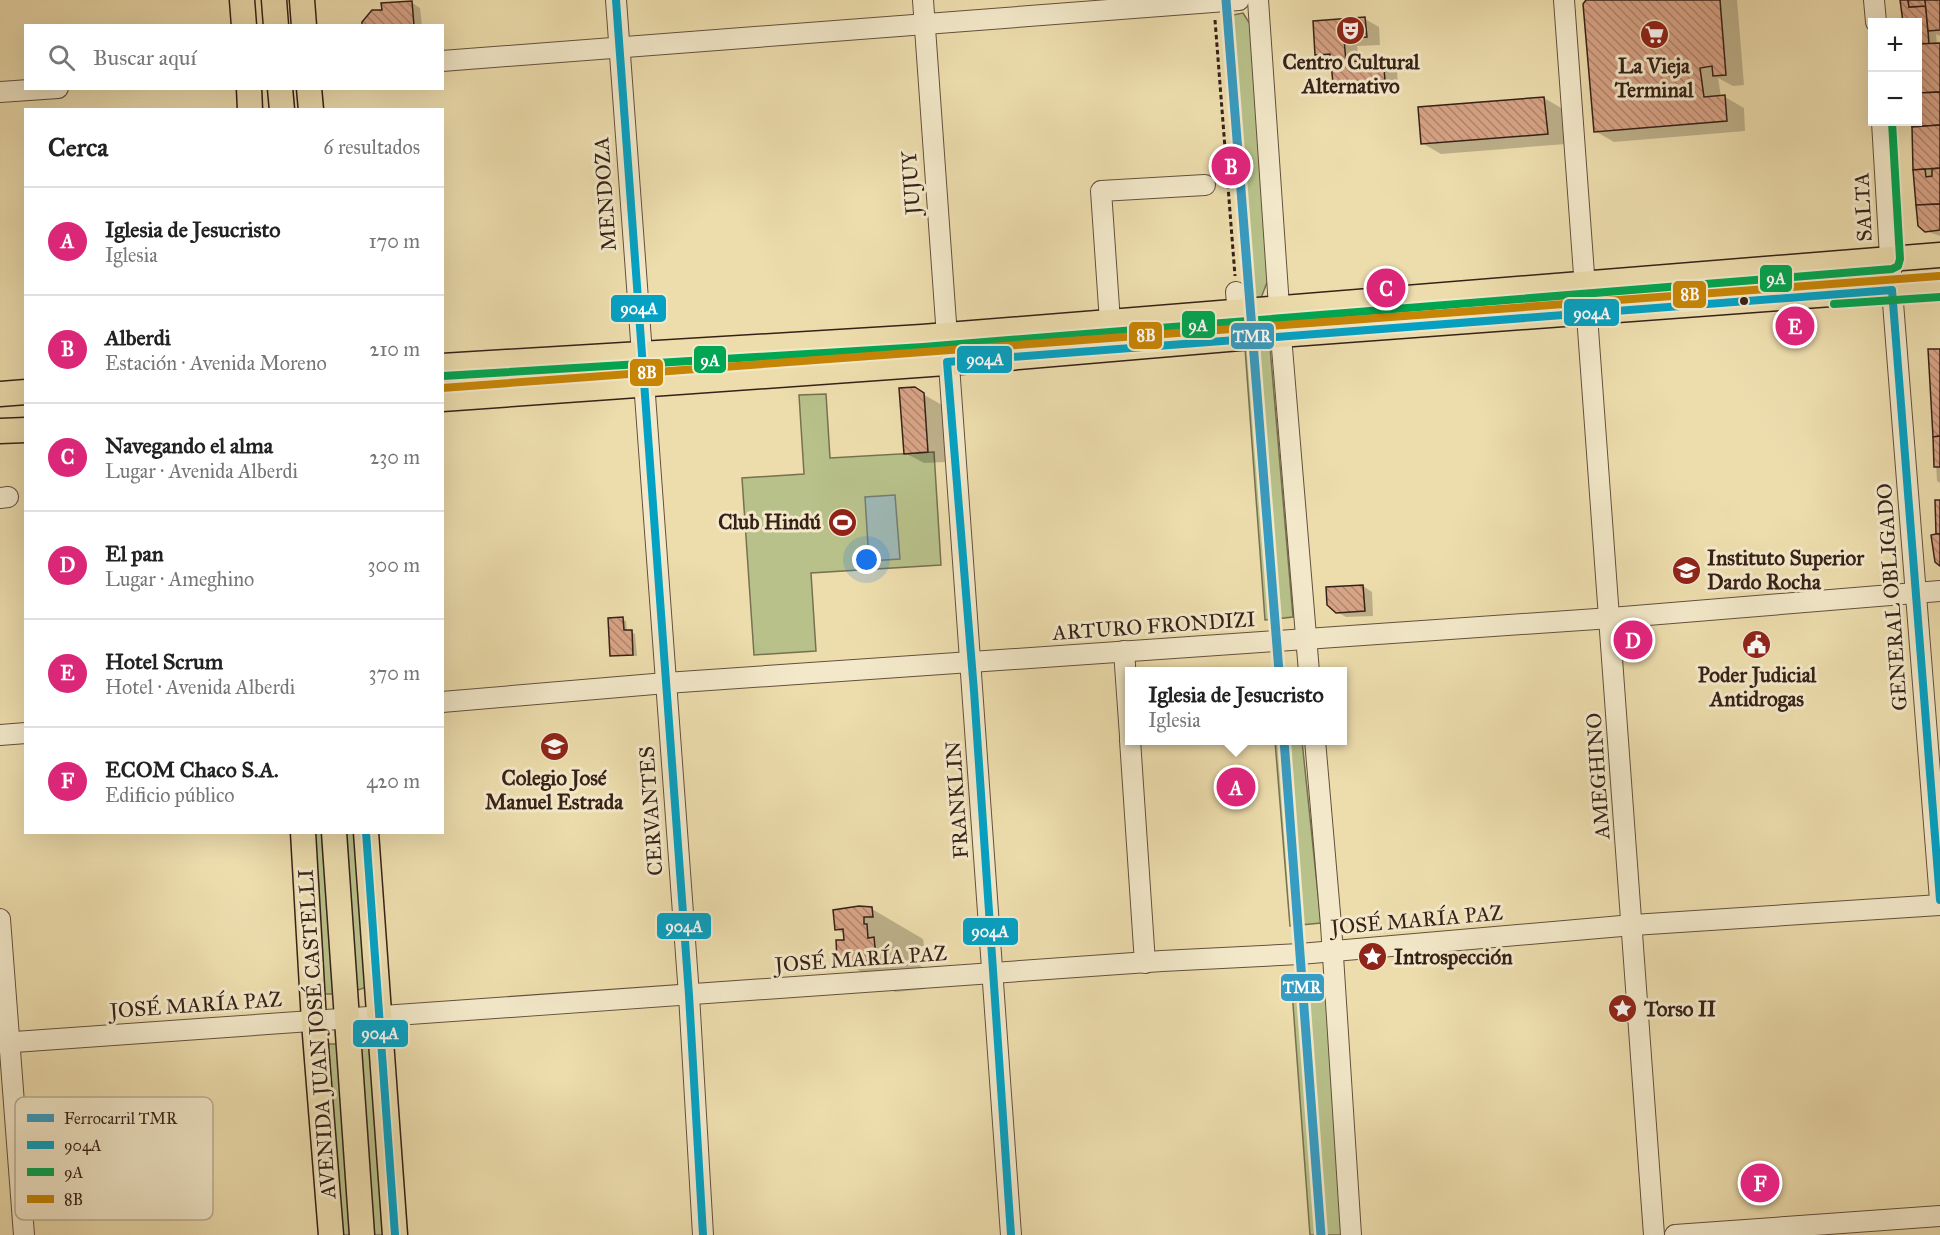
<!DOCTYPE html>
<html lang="es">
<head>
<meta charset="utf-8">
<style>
  :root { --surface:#fff; --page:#f2f2f2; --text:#222; --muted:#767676; --line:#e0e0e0; --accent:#db2777 }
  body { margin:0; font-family:"IM FELL Great Primer",serif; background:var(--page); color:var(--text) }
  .controls { position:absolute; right:18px; top:18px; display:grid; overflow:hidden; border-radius:0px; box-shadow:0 6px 24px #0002 }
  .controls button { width:54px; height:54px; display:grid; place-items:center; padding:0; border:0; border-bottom:2px solid var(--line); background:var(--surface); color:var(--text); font:30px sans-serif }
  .you { position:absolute; left:867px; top:560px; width:21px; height:21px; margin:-15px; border:4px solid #fff; border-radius:50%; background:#1a73e8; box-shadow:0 0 0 9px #1a73e833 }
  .badge { display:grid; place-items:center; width:39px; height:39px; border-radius:50%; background:var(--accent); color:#fff; font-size:20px; font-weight:700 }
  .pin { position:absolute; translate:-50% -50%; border:3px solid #fff; box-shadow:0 2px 6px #0006 }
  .popup { position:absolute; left:1125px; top:667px; width:222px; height:78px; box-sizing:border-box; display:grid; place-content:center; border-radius:0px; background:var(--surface); filter:drop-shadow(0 2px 4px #0005); font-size:20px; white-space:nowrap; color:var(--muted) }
  .popup b { font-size:22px; color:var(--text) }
  .popup::after { content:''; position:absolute; left:50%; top:100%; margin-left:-12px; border:12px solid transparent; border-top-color:var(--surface) }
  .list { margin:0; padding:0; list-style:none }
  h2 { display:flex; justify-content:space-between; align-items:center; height:78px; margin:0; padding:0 24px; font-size:26px }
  h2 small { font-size:20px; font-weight:400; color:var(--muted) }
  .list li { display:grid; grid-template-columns:39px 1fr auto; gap:18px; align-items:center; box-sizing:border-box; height:108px; padding:0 24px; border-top:2px solid var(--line) }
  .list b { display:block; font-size:22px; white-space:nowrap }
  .list p { margin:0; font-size:20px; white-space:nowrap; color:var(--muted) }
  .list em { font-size:20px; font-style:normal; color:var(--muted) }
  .icon { flex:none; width:33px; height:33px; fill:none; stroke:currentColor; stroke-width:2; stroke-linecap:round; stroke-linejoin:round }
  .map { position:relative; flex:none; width:1940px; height:1235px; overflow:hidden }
  .search { position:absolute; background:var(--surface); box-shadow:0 6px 24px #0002; left:24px; top:24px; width:420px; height:66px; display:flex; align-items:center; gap:15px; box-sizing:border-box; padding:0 21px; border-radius:0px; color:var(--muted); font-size:22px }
  .panel { position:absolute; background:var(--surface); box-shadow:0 6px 24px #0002; left:24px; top:108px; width:420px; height:726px; border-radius:0px }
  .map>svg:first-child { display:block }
  .grass { fill:#b8c18a; stroke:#777151; stroke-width:1.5 }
  .park { fill:url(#park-dots); stroke:#777151; stroke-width:1.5 }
  .water { fill:#9eb9b5; stroke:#747c76; stroke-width:1.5 }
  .shadow { fill:#0003 }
  .building { fill:url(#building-back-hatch); stroke:#362118; stroke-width:1.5 }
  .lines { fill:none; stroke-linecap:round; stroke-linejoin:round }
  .minor-casing { stroke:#64503d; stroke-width:22 }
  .major-casing { stroke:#362118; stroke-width:27 }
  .path { stroke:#362118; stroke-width:3; stroke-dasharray:4.5 3; stroke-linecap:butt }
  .minor { stroke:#f3e9ca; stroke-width:20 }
  .major { stroke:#edddad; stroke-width:24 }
  .bus-1-casing { stroke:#f3e9ca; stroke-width:12 }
  .bus-2-casing { stroke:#f3e9ca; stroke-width:12 }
  .bus-3-casing { stroke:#f3e9ca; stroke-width:12 }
  .bus-1 { stroke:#03a2c5; stroke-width:8 }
  .bus-2 { stroke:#00a651; stroke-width:8 }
  .bus-3 { stroke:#c78506; stroke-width:8 }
  .rail-1-casing { stroke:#f3e9ca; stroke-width:14 }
  .rail-1 { stroke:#379cc2; stroke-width:9 }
  .bus-dot { fill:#362118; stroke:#f3e9ca; stroke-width:2 }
  .labels { text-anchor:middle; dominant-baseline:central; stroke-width:6; stroke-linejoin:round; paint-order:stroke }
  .poi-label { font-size:21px; font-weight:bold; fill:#362118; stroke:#f3e9ca }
  .street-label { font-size:21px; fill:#362118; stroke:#f3e9ca }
  .key { fill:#f3e9ca; stroke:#baad95; stroke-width:1.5 }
  .key-label { font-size:16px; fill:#362118 }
  .line-badge { stroke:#f3e9ca; stroke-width:2 }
  .badge-label { font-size:16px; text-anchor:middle; font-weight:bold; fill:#fff }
</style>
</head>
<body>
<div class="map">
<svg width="1940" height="1235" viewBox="0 0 1940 1235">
  <defs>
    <pattern id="park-dots" width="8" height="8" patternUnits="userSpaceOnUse" patternTransform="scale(1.5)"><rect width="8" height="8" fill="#b8c18a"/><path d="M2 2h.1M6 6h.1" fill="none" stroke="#969c70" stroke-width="1.8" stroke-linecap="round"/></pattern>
    <pattern id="building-back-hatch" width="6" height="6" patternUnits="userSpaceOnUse" patternTransform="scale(1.5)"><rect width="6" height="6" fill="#d8a487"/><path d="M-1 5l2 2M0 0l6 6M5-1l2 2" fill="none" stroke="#b0856d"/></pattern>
  </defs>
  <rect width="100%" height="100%" fill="#edddad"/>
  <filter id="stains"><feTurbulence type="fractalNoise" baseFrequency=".00333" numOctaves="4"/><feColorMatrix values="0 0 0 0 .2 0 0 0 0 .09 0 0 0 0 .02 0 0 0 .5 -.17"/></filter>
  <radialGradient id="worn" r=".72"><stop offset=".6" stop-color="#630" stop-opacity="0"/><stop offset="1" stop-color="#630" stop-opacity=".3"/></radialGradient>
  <g class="grass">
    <polygon points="1243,13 1250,24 1268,280 1261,298 1245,298 1222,17"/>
    <polygon points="1556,296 1561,304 1307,322 1307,316"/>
    <polygon points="1222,320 1223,332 982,350 981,338"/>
    <polygon points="910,346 910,355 672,371 668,363"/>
    <polygon points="1270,347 1293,617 1265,620 1245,348"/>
    <polygon points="610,365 615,369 614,375 443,392 443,379"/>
    <polygon points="826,394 830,458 934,452 941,565 811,573 816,651 754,655 742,478 804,474 799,395"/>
    <polygon points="1275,741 1302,741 1321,923 1290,926"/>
    <polygon points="311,833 325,833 334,994 325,994 321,988"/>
    <polygon points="343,833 356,833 367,987 358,990 355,988"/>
    <polygon points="1318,975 1325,976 1345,1235 1310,1235 1291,977"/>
    <polygon points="362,1041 369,1041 386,1235 372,1235 358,1046"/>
    <polygon points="328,1044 336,1044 340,1048 352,1235 341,1235 326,1049"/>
  </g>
  <polygon class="park" points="1865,274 1867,282 1615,301 1613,298 1617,291"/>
  <polygon class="water" points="895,495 900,559 869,561 865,497"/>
  <g class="shadow">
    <polygon points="1588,0 1737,0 1744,85 1733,86 1718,78 1721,97 1725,97 1744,108 1745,131 1614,142 1595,131"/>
    <polygon points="1901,0 1940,0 1940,36 1936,34 1937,45 1940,44 1940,236 1926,231 1915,169 1912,122 1918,122 1918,22 1905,22"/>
    <polygon points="411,2 420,8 422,26 364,26 383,11"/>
    <polygon points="1365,19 1379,27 1380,45 1357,46 1359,62 1383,61 1397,69 1398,87 1348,90 1334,82 1332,62 1317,54"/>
    <polygon points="1544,98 1563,109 1566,144 1441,154 1422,143"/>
    <polygon points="1940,350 1940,483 1937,481 1930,351"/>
    <polygon points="914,389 942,405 946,462 924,463 905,453"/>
    <polygon points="1363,586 1372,592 1373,616 1346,617 1337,612"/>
    <polygon points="622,619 626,621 627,631 635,634 637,656 612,655"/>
    <polygon points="872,909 923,939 924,946 915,946 919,965 926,969 925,989 895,992 838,958 845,941 845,934 836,929"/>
  </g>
  <g class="building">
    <polygon points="1586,0 1720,0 1726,75 1713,76 1712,66 1700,68 1704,97 1725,95 1727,121 1594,132 1583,4"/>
    <polygon points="1900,0 1908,0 1909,7 1926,6 1929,44 1918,44 1918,22 1903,22"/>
    <polygon points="1908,0 1925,0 1926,6 1909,7"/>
    <polygon points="1925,0 1940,0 1940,30 1928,31"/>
    <polygon points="412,1 414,26 362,26 362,22 372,10 382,10 381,3"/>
    <polygon points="1365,17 1367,37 1344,39 1346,62 1383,59 1385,80 1333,83 1330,54 1315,55 1313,21"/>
    <polygon points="1940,43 1940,92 1918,93 1918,44"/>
    <polygon points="1940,92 1940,125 1912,127 1912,122 1918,122 1918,93"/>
    <polygon points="1544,97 1548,134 1421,144 1418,107"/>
    <polygon points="1940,125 1940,168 1913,170 1912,127"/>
    <polygon points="1940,168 1940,204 1916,205 1913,170 1925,169 1926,177 1932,176 1932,169"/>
    <polygon points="1940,204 1940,230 1925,232 1918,226 1916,205"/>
    <polygon points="1928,349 1940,349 1940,436 1933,437"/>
    <polygon points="915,387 924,393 928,452 904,454 899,388"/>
    <polygon points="1940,436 1940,467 1934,467 1933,437"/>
    <polygon points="1935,500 1940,500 1940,534 1936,534"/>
    <polygon points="1936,534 1940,534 1940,566 1935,562 1931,535"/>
    <polygon points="1363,585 1365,611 1336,613 1327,605 1326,587"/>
    <polygon points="623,617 624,630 632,630 633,655 610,656 608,618"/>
    <polygon points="859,906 872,907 873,917 864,917 864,924 867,924 868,938 874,937 876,957 873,960 841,962 841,959 837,959 836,940 844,940 843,929 835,930 833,910"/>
  </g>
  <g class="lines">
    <defs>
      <g id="minor">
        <polyline points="616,0 689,995 703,1235"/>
        <polyline points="923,0 1011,1235"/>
        <polyline points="1258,0 1281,336 1309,672"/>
        <path d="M1564 0C1597 411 1625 823 1654 1235"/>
        <polyline points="1874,0 1876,22"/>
        <polyline points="442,61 1239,0"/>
        <polyline points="0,92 58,88"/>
        <polyline points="1882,122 1892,290 1940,900"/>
        <polyline points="1236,292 1240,338"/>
        <polyline points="1110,322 1101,191 1205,185"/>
        <polyline points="0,498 8,497"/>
        <polyline points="1124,651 1130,736"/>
        <polyline points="442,702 666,683 1611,618 1940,591"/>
        <polyline points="0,735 26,733"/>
        <polyline points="1130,740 1145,963"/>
        <polyline points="1315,740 1331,925 1351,1235"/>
        <polyline points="0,919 24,1235"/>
        <polyline points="0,1043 1162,961 1300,954 1633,925 1940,905"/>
        <polyline points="1675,1235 1940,1216"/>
      </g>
      <g id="major">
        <polyline points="242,0 244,26"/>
        <polyline points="274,0 276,26"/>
        <polyline points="302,0 304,26"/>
        <polyline points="249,88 250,110"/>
        <polyline points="280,88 282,110"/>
        <polyline points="309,88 311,110"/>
        <polyline points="442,366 922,337 1940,255"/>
        <polyline points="0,394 26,392"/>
        <polyline points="442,399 973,361 1240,338 1940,286"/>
        <polyline points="0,431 26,430"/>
        <polyline points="303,832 314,1022 331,1235"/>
        <polyline points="334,832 362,1235"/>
        <polyline points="366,832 395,1235"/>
      </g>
    </defs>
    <use href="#minor" class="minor-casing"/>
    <use href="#major" class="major-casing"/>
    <polyline class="path" points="1215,20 1235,276"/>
    <use href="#minor" class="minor"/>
    <use href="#major" class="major"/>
    <defs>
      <g id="bus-1">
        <polyline points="616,0 689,995 703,1235"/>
        <polyline points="366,832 395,1235"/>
        <polyline points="1011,1235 974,691 947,362 1892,290 1940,900"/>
      </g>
      <g id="bus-2">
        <polyline points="1834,304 1940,297"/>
        <polyline points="443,376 923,347 1892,269 1898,266 1900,259 1892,122"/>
      </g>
      <polyline id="bus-3" points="442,388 1939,276"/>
    </defs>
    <use href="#bus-1" class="bus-1-casing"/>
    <use href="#bus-2" class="bus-2-casing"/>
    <use href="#bus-3" class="bus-3-casing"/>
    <use href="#bus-1" class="bus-1"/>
    <use href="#bus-2" class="bus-2"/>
    <use href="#bus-3" class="bus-3"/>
    <defs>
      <g id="rail-1">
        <polyline points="1226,0 1279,672"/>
        <polyline points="1284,740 1321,1235"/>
      </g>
    </defs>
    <use href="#rail-1" class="rail-1-casing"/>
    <use href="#rail-1" class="rail-1"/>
  </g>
  <defs>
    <symbol id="theatre-disc" viewBox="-11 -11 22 22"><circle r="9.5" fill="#8f2418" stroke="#f3e9ca"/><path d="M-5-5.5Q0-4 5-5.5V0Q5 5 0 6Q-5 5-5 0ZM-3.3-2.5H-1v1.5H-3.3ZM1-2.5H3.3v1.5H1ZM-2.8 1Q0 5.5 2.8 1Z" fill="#fff"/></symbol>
    <symbol id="supermarket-disc" viewBox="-11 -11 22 22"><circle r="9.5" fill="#8f2418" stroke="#f3e9ca"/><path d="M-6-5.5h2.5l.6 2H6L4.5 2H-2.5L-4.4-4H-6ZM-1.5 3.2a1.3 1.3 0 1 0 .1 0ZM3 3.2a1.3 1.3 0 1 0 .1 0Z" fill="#fff"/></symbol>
    <symbol id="stadium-disc" viewBox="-11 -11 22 22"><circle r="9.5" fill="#8f2418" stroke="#f3e9ca"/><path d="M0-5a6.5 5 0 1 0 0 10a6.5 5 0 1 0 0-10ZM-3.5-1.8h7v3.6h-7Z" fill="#fff"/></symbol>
    <symbol id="university-disc" viewBox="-11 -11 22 22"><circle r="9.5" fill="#8f2418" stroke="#f3e9ca"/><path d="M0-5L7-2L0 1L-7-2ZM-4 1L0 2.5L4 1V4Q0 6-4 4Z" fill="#fff"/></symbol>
    <symbol id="civic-disc" viewBox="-11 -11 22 22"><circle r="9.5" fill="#8f2418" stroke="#f3e9ca"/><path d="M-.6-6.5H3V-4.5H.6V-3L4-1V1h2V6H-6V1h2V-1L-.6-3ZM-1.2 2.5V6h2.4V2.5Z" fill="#fff"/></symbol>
    <symbol id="school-disc" viewBox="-11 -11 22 22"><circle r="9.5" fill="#8f2418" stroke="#f3e9ca"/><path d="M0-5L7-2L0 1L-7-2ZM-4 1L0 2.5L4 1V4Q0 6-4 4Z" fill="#fff"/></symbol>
    <symbol id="sight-disc" viewBox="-11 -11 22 22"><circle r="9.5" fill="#8f2418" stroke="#f3e9ca"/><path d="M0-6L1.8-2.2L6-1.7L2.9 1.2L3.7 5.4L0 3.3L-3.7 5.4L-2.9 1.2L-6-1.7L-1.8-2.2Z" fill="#fff"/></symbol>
  </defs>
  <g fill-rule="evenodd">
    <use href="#theatre-disc" x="1334" y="14" width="33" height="33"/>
    <use href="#supermarket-disc" x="1638" y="18" width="33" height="33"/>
    <use href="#stadium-disc" x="826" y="506" width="33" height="33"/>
    <use href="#university-disc" x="1670" y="554" width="33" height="33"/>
    <use href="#civic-disc" x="1740" y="628" width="33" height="33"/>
    <use href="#school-disc" x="538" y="730" width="33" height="33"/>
    <use href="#sight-disc" x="1356" y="940" width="33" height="33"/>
    <use href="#sight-disc" x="1606" y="992" width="33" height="33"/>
  </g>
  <circle class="bus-dot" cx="1744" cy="301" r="5"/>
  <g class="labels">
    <g class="poi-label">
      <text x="1351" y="62">Centro Cultural<tspan x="1351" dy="24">Alternativo</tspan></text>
      <text x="1654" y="66">La Vieja<tspan x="1654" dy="24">Terminal</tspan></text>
      <text x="821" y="522" text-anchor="end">Club Hindú</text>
      <text x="1707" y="558" text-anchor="start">Instituto Superior<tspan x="1707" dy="24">Dardo Rocha</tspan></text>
      <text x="1757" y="675">Poder Judicial<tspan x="1757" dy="24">Antidrogas</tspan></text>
      <text x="554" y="778">Colegio José<tspan x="554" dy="24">Manuel Estrada</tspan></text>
      <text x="1394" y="957" text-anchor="start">Introspección</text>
      <text x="1644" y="1009" text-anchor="start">Torso II</text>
    </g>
    <g class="street-label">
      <text transform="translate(911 183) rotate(-94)">JUJUY</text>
      <text transform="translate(605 194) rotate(-94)">MENDOZA</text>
      <text transform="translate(1863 207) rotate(-93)">SALTA</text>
      <text transform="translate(1892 597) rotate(-94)">GENERAL OBLIGADO</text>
      <text transform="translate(1154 626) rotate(-4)">ARTURO FRONDIZI</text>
      <text transform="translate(1598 776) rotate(-94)">AMEGHINO</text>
      <text transform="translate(957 800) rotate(-94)">FRANKLIN</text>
      <text transform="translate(651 811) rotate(-94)">CERVANTES</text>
      <text transform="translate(1417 920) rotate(-5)">JOSÉ MARÍA PAZ</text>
      <text transform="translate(861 959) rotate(-4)">JOSÉ MARÍA PAZ</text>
      <text transform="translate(196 1005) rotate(-4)">JOSÉ MARÍA PAZ</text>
      <text transform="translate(317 1034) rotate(-94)">AVENIDA JUAN JOSÉ CASTELLI</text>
    </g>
  </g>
  <rect x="15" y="1097" width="198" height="123" rx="9" class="key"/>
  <rect x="27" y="1114" width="27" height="8" fill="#379cc2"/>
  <rect x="27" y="1141" width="27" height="8" fill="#03a2c5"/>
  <rect x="27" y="1168" width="27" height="8" fill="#00a651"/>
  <rect x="27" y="1195" width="27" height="8" fill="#c78506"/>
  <g class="key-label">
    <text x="64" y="1124">Ferrocarril TMR</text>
    <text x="64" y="1151">904A</text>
    <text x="64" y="1178">9A</text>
    <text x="64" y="1205">8B</text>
  </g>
  <g class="line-badge">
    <rect x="1759" y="264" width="34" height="29" rx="6" fill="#00a651"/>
    <rect x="1672" y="280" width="35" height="29" rx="6" fill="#c78506"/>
    <rect x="610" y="294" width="57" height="29" rx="6" fill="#03a2c5"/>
    <rect x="1563" y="298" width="57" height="29" rx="6" fill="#03a2c5"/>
    <rect x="1181" y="310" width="35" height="29" rx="6" fill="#00a651"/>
    <rect x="1128" y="321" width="35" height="29" rx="6" fill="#c78506"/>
    <rect x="1230" y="322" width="45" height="28" rx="6" fill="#379cc2"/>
    <rect x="956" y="345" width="57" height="29" rx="6" fill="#03a2c5"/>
    <rect x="693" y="345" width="34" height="29" rx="6" fill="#00a651"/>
    <rect x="629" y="358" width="35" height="29" rx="6" fill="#c78506"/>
    <rect x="656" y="912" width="56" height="28" rx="6" fill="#03a2c5"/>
    <rect x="962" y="917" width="57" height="29" rx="6" fill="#03a2c5"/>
    <rect x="1280" y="973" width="45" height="29" rx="6" fill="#379cc2"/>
    <rect x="352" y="1019" width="57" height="29" rx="6" fill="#03a2c5"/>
  </g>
  <g class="badge-label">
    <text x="1776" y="284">9A</text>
    <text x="1690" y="300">8B</text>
    <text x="639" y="314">904A</text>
    <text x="1592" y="319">904A</text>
    <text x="1198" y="331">9A</text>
    <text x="1146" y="341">8B</text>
    <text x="1252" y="342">TMR</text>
    <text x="985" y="365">904A</text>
    <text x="710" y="366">9A</text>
    <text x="647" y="378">8B</text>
    <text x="684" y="932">904A</text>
    <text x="990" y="937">904A</text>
    <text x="1302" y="993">TMR</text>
    <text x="380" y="1039">904A</text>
  </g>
  <rect width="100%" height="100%" filter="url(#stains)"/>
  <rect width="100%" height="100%" fill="url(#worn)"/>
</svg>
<div class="controls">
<button>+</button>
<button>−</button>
</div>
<div class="you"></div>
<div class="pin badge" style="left:1236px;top:787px">A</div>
<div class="popup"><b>Iglesia de Jesucristo</b>Iglesia</div>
<div class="pin badge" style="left:1231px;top:166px">B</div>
<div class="pin badge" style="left:1386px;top:288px">C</div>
<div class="pin badge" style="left:1633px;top:640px">D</div>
<div class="pin badge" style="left:1795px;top:326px">E</div>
<div class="pin badge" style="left:1760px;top:1183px">F</div>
<div class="search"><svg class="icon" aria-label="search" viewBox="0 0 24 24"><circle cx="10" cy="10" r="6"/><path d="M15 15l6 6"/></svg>Buscar aquí</div>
<section class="panel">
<h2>Cerca<small>6 resultados</small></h2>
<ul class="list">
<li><span class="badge">A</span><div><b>Iglesia de Jesucristo</b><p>Iglesia</p></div><em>170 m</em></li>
<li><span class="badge">B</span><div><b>Alberdi</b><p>Estación · Avenida Moreno</p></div><em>210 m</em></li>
<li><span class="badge">C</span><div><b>Navegando el alma</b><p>Lugar · Avenida Alberdi</p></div><em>230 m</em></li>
<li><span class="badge">D</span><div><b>El pan</b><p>Lugar · Ameghino</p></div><em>300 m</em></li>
<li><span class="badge">E</span><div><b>Hotel Scrum</b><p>Hotel · Avenida Alberdi</p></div><em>370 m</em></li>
<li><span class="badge">F</span><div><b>ECOM Chaco S.A.</b><p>Edificio público</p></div><em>420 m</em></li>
</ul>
</section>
</div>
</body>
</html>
